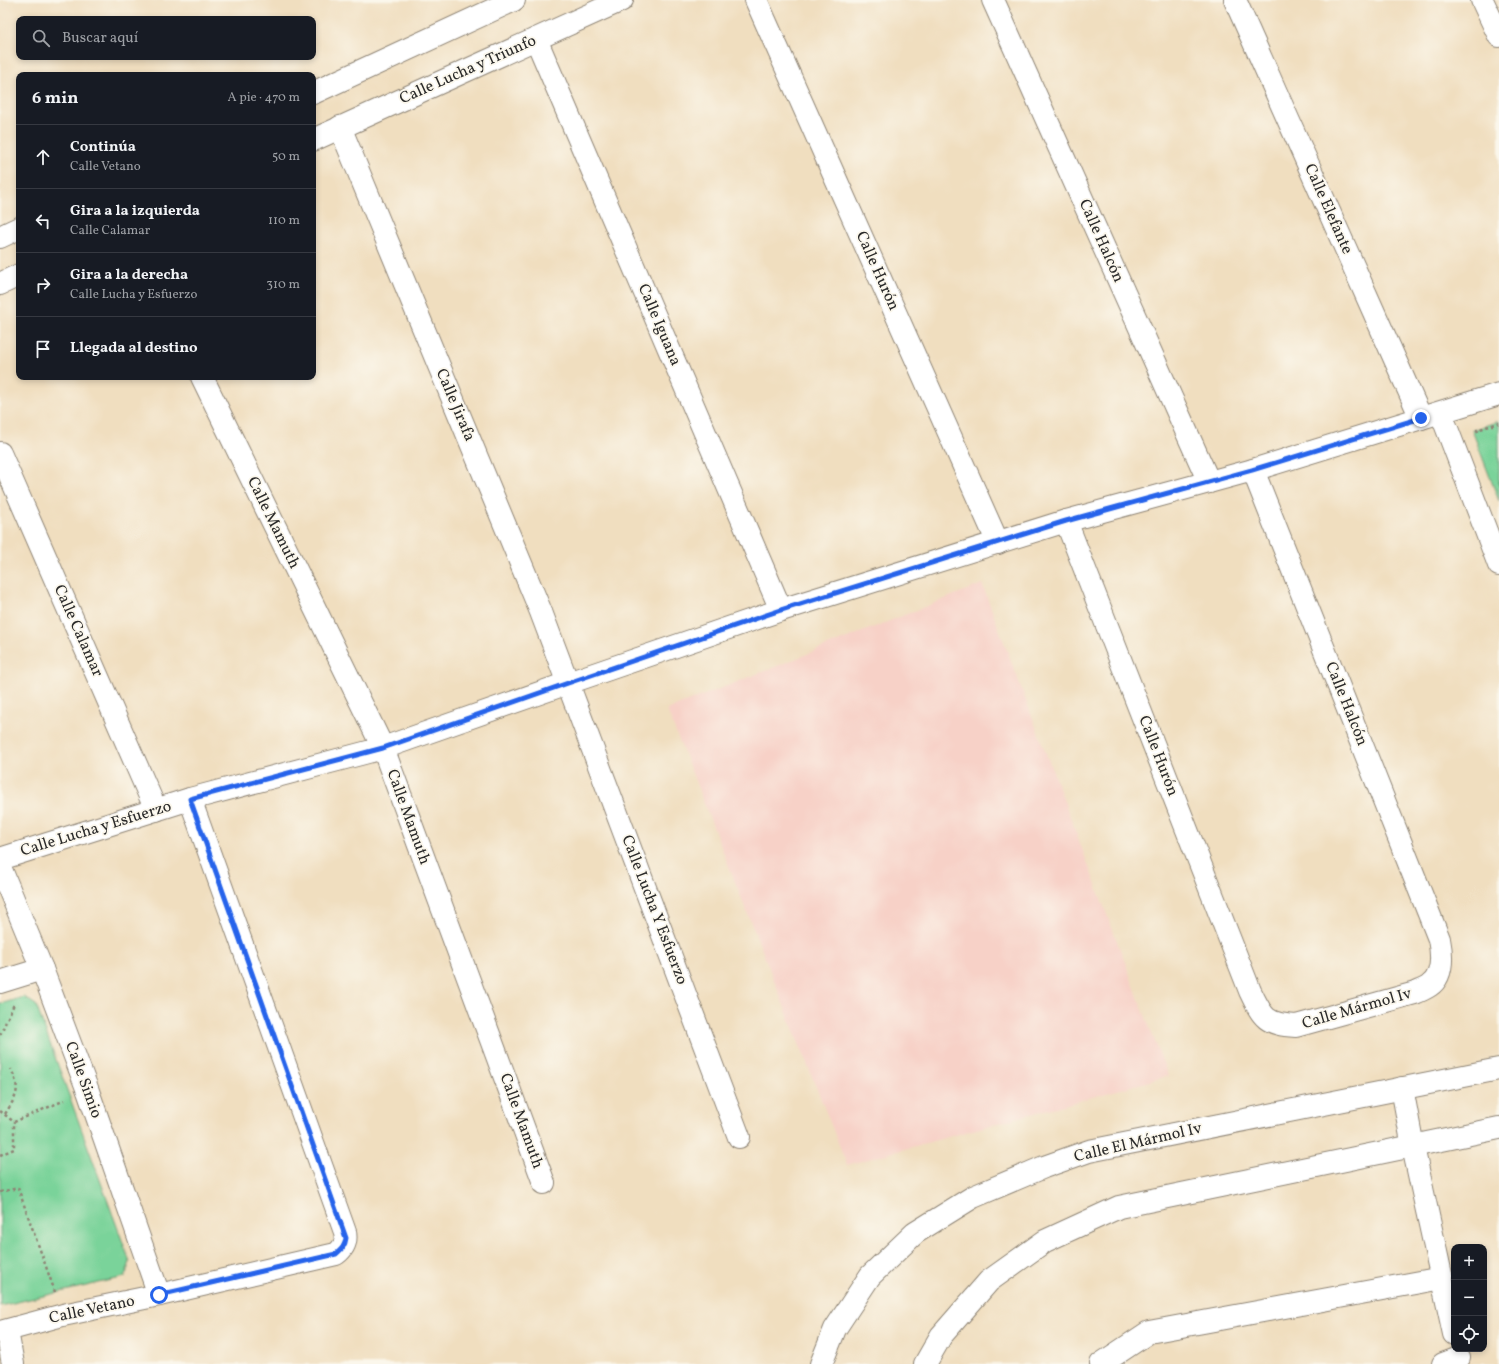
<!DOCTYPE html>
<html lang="es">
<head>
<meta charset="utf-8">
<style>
  :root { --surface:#171b24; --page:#242831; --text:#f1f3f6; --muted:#9ea1a6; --line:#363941 }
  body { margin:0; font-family:Vollkorn,serif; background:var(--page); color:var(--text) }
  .controls { position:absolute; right:12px; bottom:12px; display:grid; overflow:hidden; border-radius:8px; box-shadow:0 2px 6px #0003 }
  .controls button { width:36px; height:36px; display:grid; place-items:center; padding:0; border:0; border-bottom:1px solid var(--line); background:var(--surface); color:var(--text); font:20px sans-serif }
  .stop { position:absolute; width:12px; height:12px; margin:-9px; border:3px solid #2563eb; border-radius:50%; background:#fff }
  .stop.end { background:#2563eb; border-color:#fff; box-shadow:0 1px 4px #0008 }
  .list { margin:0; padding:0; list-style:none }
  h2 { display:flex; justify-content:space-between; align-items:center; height:52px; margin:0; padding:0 16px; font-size:17px }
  h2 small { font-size:13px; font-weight:400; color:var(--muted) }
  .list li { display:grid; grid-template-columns:26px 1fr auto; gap:12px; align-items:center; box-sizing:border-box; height:64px; padding:0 16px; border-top:1px solid var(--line) }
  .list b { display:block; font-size:15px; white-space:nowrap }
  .list p { margin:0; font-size:13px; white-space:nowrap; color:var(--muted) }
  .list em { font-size:13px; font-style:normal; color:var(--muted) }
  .icon { flex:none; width:22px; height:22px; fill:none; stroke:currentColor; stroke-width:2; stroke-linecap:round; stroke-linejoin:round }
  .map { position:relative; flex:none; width:1499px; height:1364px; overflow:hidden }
  .search { position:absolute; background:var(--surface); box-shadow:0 2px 6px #0003; left:16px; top:16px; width:300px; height:44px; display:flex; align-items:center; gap:10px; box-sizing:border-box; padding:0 14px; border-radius:8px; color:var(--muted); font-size:15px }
  .panel { position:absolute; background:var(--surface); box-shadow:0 2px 6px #0003; left:16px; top:72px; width:300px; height:308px; border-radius:8px }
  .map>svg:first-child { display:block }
  .built { fill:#f7d1c7 }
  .green { fill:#7ad39a; stroke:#527f62 }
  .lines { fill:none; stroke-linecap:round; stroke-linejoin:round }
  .minor-casing { stroke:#8e8475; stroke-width:24 }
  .tertiary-casing { stroke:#8e8475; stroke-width:24 }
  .secondary-casing { stroke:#8e8475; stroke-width:24 }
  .path { stroke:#8e8475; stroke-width:2.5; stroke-dasharray:3 3; stroke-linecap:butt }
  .minor { stroke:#fff; stroke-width:22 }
  .tertiary { stroke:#fff; stroke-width:22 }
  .secondary { stroke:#fff; stroke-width:22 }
  .route { stroke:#2563eb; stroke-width:5 }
  .labels { text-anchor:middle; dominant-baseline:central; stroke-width:3.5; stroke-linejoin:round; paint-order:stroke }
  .street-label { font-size:16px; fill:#2b2b2b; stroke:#fbf7ec }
</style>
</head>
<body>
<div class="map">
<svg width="1499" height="1364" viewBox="0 0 1499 1364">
  <rect width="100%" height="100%" fill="#fbf7ec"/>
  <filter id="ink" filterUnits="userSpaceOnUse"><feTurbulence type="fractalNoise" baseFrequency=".025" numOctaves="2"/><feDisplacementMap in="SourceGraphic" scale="8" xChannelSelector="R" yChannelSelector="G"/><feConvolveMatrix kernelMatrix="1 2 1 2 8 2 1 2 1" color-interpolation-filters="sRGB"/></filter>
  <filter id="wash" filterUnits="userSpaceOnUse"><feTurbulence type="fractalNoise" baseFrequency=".012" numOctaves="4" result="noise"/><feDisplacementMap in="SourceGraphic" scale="16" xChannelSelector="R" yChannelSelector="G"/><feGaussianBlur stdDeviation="0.9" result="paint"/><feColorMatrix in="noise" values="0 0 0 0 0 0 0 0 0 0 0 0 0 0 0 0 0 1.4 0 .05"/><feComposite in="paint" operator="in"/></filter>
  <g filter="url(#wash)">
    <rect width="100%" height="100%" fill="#f0debf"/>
    <polygon class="built" points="982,584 1168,1076 847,1165 667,710"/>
    <g class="green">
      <polygon points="1499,421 1499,501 1472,430"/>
      <polygon points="24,997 36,1005 130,1262 125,1277 0,1306 0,1004"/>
    </g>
  </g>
  <g filter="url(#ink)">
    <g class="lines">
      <defs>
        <g id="minor">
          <polyline points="756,0 998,543"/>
          <polyline points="993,0 1209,482"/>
          <polyline points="1235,0 1421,418"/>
          <polyline points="1482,0 1499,36"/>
          <polyline points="536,39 781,610"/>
          <polyline points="340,127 541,612 739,1137"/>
          <polyline points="202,377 383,748 544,1183"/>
          <polyline points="1441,413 1499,565"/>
          <polyline points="0,453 156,810"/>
          <path d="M1066 521 1250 991C1263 1018 1265 1024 1296 1026L1415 993C1419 991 1425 989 1429 986 1444 976 1442 954 1439 939L1253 470"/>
          <polyline points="0,867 42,969 88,1091 159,1295"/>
          <polyline points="0,982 42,969"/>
          <polyline points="1413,1147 1454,1334"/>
          <polyline points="7,1331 13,1364"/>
          <path d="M0 1332 63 1315 159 1295 336 1254C344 1248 347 1242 345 1232L190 799"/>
          <polyline points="1101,1364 1149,1332 1442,1278"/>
          <polyline points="1443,1364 1459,1358"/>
        </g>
        <g id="tertiary">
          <polyline points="0,859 190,799 383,748 568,683 781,610 1066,521 1253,470 1499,394"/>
          <polyline points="1402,1088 1413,1147"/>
          <polyline points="821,1364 835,1329 870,1276 915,1233 973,1197 1044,1167 1089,1151 1499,1069"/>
          <polyline points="925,1364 941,1336 989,1281 1045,1241 1119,1207 1499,1128"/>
        </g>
        <g id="secondary">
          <polyline points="313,93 514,0"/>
          <polyline points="313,140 622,0"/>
          <polyline points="0,237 19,228"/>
          <polyline points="0,284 19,275"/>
        </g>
      </defs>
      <use href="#minor" class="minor-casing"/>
      <use href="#tertiary" class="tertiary-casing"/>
      <use href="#secondary" class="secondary-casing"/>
      <g class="path">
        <polyline points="1478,432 1477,430 1499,423"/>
        <polyline points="0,1035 14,1004"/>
        <polyline points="0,1111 14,1122"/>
        <path d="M5 1114C17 1095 21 1091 11 1069"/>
        <polyline points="14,1122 65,1100"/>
        <polyline points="0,1155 14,1149 14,1122"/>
        <polyline points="0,1192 18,1188 55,1292"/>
      </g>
      <use href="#minor" class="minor"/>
      <use href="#tertiary" class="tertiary"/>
      <use href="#secondary" class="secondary"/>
    </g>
  </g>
  <g class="lines" filter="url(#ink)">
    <path class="route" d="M159 1295 336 1254C342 1249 345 1246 346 1238L190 799 383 748 568 683 781 610 1066 521 1252 470 1421 418"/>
  </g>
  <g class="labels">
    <g class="street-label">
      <text transform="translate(468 70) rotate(-24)">Calle Lucha y Triunfo</text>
      <text transform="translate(1328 209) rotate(66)">Calle Elefante</text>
      <text transform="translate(1101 241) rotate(66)">Calle Halcón</text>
      <text transform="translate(877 271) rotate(66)">Calle Hurón</text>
      <text transform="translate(659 325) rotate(67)">Calle Iguana</text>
      <text transform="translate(455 405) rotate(67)">Calle Jirafa</text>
      <text transform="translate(273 523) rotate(64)">Calle Mamuth</text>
      <text transform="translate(78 631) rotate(66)">Calle Calamar</text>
      <text transform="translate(1346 704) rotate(68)">Calle Halcón</text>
      <text transform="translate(1158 756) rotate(69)">Calle Hurón</text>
      <text transform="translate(408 817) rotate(70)">Calle Mamuth</text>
      <text transform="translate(96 829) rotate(-17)">Calle Lucha y Esfuerzo</text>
      <text transform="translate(654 910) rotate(69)">Calle Lucha Y Esfuerzo</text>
      <text transform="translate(1357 1009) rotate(-16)">Calle Mármol Iv</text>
      <text transform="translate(83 1080) rotate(70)">Calle Simio</text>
      <text transform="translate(521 1121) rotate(70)">Calle Mamuth</text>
      <text transform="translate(1138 1143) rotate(-13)">Calle El Mármol Iv</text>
      <text transform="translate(92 1310) rotate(-12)">Calle Vetano</text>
    </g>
  </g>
</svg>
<div class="controls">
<button>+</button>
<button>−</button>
<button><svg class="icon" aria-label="locate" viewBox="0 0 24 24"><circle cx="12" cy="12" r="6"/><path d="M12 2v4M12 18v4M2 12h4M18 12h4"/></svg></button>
</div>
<div class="stop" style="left:159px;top:1295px"></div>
<div class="stop end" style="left:1421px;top:418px"></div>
<div class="search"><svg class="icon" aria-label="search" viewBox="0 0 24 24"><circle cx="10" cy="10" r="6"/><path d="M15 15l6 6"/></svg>Buscar aquí</div>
<section class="panel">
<h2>6 min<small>A pie · 470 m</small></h2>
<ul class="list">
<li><svg class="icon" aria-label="ahead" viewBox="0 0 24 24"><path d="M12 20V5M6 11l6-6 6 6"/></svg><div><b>Continúa</b><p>Calle Vetano</p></div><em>50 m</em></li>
<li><svg class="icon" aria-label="left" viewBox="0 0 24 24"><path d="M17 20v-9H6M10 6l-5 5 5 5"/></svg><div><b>Gira a la izquierda</b><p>Calle Calamar</p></div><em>110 m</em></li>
<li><svg class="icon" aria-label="right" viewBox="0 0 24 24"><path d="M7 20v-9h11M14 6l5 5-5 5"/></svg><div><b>Gira a la derecha</b><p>Calle Lucha y Esfuerzo</p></div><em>310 m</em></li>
<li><svg class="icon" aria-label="arrive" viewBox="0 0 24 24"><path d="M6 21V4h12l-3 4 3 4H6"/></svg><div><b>Llegada al destino</b></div></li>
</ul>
</section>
</div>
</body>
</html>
